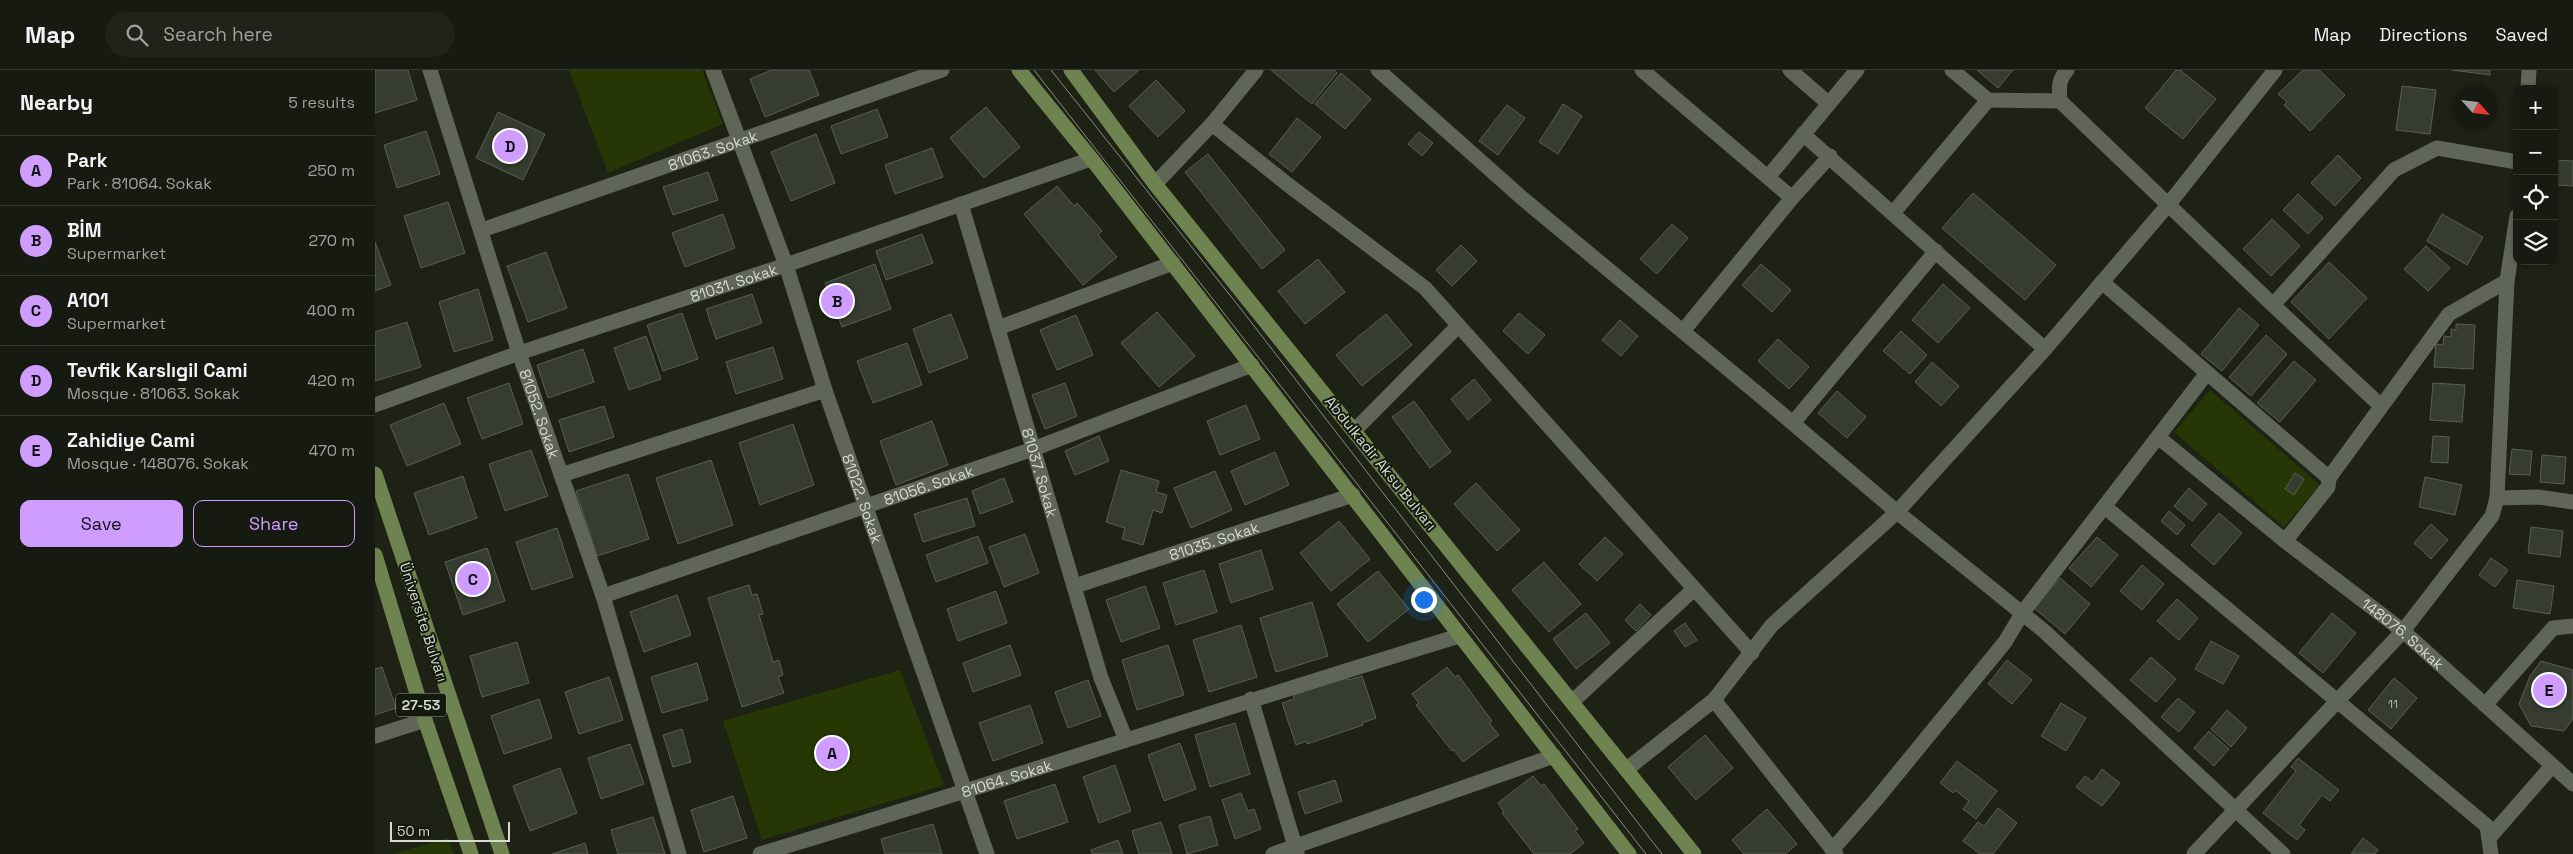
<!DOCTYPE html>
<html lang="en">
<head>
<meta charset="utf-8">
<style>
  :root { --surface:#161a10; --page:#1f2319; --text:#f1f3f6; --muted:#9ea19f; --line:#353830; --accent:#cf9dff }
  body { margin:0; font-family:"Space Grotesk",sans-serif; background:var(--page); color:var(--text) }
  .controls { position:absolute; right:15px; top:15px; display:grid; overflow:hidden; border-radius:10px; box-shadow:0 1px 4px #0004 }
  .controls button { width:45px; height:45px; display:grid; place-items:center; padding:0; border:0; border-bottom:1px solid var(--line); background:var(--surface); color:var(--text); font:25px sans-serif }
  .compass { position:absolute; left:2078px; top:15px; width:45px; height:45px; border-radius:50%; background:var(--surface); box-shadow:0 1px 4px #0004; rotate:117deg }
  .scale { position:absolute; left:15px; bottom:12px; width:120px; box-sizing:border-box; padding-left:5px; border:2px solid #d6dad1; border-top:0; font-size:14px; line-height:18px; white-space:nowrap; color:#d6dad1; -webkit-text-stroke:4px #14190d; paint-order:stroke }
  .you { position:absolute; left:1048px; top:529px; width:18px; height:18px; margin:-12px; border:4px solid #fff; border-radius:50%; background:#1a73e8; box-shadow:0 0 0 8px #1a73e833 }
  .badge { display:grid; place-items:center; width:32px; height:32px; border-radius:50%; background:var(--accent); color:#111; font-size:16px; font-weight:700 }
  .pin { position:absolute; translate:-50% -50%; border:2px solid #fff; box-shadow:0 1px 5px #0006 }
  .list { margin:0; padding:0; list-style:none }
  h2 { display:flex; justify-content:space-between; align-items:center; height:65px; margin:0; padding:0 20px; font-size:21px }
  h2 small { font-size:16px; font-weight:400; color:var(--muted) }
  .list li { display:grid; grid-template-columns:32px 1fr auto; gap:15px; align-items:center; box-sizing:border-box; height:70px; padding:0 20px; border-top:1px solid var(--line) }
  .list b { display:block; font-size:19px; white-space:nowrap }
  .list p { margin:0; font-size:16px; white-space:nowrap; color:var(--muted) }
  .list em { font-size:16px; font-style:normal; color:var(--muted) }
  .actions { display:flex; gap:10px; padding:15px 20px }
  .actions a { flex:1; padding:11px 0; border:1px solid var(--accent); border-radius:10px; text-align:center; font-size:18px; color:var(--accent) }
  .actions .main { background:var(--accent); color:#111 }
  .icon { flex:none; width:28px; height:28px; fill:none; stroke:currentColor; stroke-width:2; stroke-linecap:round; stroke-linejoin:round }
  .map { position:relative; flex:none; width:2198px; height:784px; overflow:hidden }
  header { display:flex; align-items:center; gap:30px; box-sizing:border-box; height:70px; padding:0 25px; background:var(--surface); border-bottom:1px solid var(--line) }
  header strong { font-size:24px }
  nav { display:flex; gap:28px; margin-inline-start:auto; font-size:18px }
  .search { width:350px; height:45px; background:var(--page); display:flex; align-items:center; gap:12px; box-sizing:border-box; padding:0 18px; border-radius:28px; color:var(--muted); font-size:19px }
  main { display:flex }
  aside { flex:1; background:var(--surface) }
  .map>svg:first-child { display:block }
  .green { fill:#263605 }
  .building { fill:#363c2f; stroke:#585f50 }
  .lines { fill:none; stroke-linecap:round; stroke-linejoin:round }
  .minor { stroke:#5f6657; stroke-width:15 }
  .major { stroke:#6f8350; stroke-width:15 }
  .tram { stroke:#898d83; stroke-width:1 }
  .labels { text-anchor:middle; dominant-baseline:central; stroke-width:4; stroke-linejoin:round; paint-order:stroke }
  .number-label { font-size:12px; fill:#aeb2a8 }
  .shield { fill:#14190d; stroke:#9ca096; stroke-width:1 }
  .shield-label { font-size:14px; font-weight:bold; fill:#d6dad1 }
  .street-label { font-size:15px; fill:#d6dad1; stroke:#14190d }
</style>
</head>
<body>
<header>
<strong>Map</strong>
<div class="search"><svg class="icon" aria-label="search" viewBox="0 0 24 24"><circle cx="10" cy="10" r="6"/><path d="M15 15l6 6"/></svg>Search here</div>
<nav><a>Map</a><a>Directions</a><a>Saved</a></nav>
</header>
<main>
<aside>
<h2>Nearby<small>5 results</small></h2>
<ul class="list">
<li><span class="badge">A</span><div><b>Park</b><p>Park · 81064. Sokak</p></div><em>250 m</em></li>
<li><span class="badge">B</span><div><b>BİM</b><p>Supermarket</p></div><em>270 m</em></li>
<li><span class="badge">C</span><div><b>A101</b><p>Supermarket</p></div><em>400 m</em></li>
<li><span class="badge">D</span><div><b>Tevfik Karslıgil Cami</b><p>Mosque · 81063. Sokak</p></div><em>420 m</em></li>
<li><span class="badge">E</span><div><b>Zahidiye Cami</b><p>Mosque · 148076. Sokak</p></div><em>470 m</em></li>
</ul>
<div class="actions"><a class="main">Save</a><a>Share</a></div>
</aside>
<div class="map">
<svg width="2198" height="784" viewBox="0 0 2198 784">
  <rect width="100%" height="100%" fill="#1d2215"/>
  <g class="green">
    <polygon points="194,0 327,0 348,54 233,103"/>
    <polygon points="1835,320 1945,415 1909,457 1799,362"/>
    <polygon points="525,600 569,715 387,770 348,651"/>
    <polygon points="73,768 79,784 20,784 21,783"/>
  </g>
  <g class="building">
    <polygon points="0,0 33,0 42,30 0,43"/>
    <polygon points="397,0 434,0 444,25 390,47 375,9"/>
    <polygon points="720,0 764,0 739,22"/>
    <polygon points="896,0 959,0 962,3 937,34"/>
    <polygon points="1602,0 1638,0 1623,18"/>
    <polygon points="1801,0 1805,0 1841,29 1808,69 1770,38"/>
    <polygon points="1928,0 1944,0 1970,25 1935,61 1909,35 1912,32 1903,24"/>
    <polygon points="2077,0 2115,0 2115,5"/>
    <polygon points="966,3 996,29 970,59 940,34"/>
    <polygon points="781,10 810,41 783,67 754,36"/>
    <polygon points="2027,16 2061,20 2055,64 2021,60"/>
    <polygon points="1188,34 1207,46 1183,84 1164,72"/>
    <polygon points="1132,35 1150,48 1123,85 1104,71"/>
    <polygon points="611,37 645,77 609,108 575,68"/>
    <polygon points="502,39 513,67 466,84 456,56"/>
    <polygon points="123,42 170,64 148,110 101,88"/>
    <polygon points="922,48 946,67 917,102 894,84"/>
    <polygon points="51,61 65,104 22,118 9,75"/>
    <polygon points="1044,62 1058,73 1047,86 1033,74"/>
    <polygon points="441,64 460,113 416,131 396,82"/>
    <polygon points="557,78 568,107 520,124 510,95"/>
    <polygon points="833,84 910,180 887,199 810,102"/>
    <polygon points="1963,85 1986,108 1960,136 1936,113"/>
    <polygon points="2179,90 2198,91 2198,116 2179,115"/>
    <polygon points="333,102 343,130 298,145 288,117"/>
    <polygon points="682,116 699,136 702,133 727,161 723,165 742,187 708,215 649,144"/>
    <polygon points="1598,123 1681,195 1650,230 1567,158"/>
    <polygon points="1923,124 1948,148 1933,164 1908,140"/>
    <polygon points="73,132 90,183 46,198 29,146"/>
    <polygon points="348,144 360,178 310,197 297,163"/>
    <polygon points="2067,144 2108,167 2092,195 2052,171"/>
    <polygon points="1897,149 1925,176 1896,206 1868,179"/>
    <polygon points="1297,154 1313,168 1282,204 1265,189"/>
    <polygon points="547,164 558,193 511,210 501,181"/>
    <polygon points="0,172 16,215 0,221"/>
    <polygon points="1086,175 1102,191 1077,216 1061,200"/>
    <polygon points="2051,176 2075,198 2053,221 2029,199"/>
    <polygon points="171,182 192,238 153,252 132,196"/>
    <polygon points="943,189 970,222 930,254 903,221"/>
    <polygon points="1954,192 1992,228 1954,269 1916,232"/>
    <polygon points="500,194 516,239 467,257 450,213"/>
    <polygon points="1386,194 1416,220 1397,242 1367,215"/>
    <polygon points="1568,214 1595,238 1563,273 1537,250"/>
    <polygon points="103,219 118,270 79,282 64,232"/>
    <polygon points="377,224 387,253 341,269 331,239"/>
    <polygon points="1864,238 1884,255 1847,301 1826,284"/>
    <polygon points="782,242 820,286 784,317 746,273"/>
    <polygon points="307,243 323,289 288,301 272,255"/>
    <polygon points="1144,243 1170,265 1153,284 1128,261"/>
    <polygon points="576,244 593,288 554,303 538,259"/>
    <polygon points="1011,244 1037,275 987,316 961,285"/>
    <polygon points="701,245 718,285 682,300 665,260"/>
    <polygon points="1245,250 1263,266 1246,286 1227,270"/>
    <polygon points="32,252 46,297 0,311 0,262"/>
    <polygon points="2081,254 2100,255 2098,299 2059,297 2061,274 2068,275 2069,266 2076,267 2076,259 2081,260"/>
    <polygon points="1526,261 1552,285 1535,304 1508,281"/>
    <polygon points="1891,265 1912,284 1876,326 1854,307"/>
    <polygon points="271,266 286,309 254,320 239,278"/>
    <polygon points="1403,269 1434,297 1414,319 1383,291"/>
    <polygon points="532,273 547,315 498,333 482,291"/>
    <polygon points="398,277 408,309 361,324 351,292"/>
    <polygon points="208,279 219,312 173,328 162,295"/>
    <polygon points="1919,291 1941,310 1905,352 1882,333"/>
    <polygon points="1557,292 1584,316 1566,336 1540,312"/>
    <polygon points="1099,309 1116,330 1093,350 1076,329"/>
    <polygon points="134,313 148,354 107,369 92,328"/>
    <polygon points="690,313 702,346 670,359 657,325"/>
    <polygon points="2058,313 2090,315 2087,352 2055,350"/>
    <polygon points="1462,321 1491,347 1472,368 1443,343"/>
    <polygon points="1039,331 1076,382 1055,398 1017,347"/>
    <polygon points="69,333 86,374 32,396 15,355"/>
    <polygon points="871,335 885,369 845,385 832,351"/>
    <polygon points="229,336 239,367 194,382 184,350"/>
    <polygon points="557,351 573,395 521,415 505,371"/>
    <polygon points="418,354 439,415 385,435 364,373"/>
    <polygon points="724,366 734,391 700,405 690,381"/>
    <polygon points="2058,366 2074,367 2073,393 2056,392"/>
    <polygon points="2137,379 2157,381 2155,405 2134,404"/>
    <polygon points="156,380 173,426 130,441 114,394"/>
    <polygon points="900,382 914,415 870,435 856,401"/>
    <polygon points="2167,385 2191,387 2189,414 2165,412"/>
    <polygon points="336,390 358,455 303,474 281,408"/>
    <polygon points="746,400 784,411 781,422 792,425 787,443 778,440 768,475 747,469 750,458 731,452"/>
    <polygon points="840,401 857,440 816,458 799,418"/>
    <polygon points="1920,403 1929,409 1919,425 1910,419"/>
    <polygon points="253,404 274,469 222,486 201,421"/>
    <polygon points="88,406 102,448 54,465 39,423"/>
    <polygon points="2050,407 2087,415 2080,445 2044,437"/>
    <polygon points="629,408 638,432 605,444 597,421"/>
    <polygon points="1101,413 1145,460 1122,481 1079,434"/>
    <polygon points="1814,418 1832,434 1817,451 1799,436"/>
    <polygon points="592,428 600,456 548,472 539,444"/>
    <polygon points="1794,441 1810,455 1802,465 1786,451"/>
    <polygon points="1844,443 1867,463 1839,495 1816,475"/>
    <polygon points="964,451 995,489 956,521 925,483"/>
    <polygon points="2056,454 2073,470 2056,489 2039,473"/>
    <polygon points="2156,457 2188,461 2185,487 2153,483"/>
    <polygon points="182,458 198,507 157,520 141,472"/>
    <polygon points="650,464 664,503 629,517 614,477"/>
    <polygon points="603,466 613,493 561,512 551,485"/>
    <polygon points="1230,467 1248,484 1222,511 1204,494"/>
    <polygon points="1722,467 1743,485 1716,517 1694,498"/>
    <polygon points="112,478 130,531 88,545 70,492"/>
    <polygon points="886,480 898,519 856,533 844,494"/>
    <polygon points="2116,488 2133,500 2120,517 2104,505"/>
    <polygon points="1169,492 1206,534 1174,562 1137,520"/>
    <polygon points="1767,495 1789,514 1767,540 1745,521"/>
    <polygon points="829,500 842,542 801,555 788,513"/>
    <polygon points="1003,501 1034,539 993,572 962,534"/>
    <polygon points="1685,508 1715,534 1690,564 1659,538"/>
    <polygon points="2142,510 2179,516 2175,544 2138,538"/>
    <polygon points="374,515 377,525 382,524 388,544 384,545 398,592 404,590 408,605 403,607 409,623 367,637 333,528"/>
    <polygon points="770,516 785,558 746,572 731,530"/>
    <polygon points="621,521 632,553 583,571 572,539"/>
    <polygon points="302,525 316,565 269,582 255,542"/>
    <polygon points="1802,529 1823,548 1804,570 1782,551"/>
    <polygon points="937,532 953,586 901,602 885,548"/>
    <polygon points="1265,534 1276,545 1261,561 1250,550"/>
    <polygon points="1211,543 1235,573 1201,599 1178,569"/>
    <polygon points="1957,543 1981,563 1948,603 1924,583"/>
    <polygon points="1310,553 1322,570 1310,577 1299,561"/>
    <polygon points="866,555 882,607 834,622 818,570"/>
    <polygon points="1836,571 1864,586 1848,614 1820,599"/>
    <polygon points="142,572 154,613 107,627 95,586"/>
    <polygon points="635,575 646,605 598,622 588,593"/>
    <polygon points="793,575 809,625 762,640 747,590"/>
    <polygon points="1776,587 1801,609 1781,632 1755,610"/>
    <polygon points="1632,590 1657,610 1637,634 1613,614"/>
    <polygon points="2166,591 2198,600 2198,649 2189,661 2156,656 2144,634 2155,606"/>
    <polygon points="322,593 333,630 287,643 276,607"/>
    <polygon points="7,597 21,638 0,645 0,599"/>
    <polygon points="1072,597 1080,607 1083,605 1117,651 1114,653 1124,665 1088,692 1079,680 1077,681 1041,635 1044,633 1037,624"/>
    <polygon points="987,606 1001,648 987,653 988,655 932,674 932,671 921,675 907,633 919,629 918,625 972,607 973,610"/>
    <polygon points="234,607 248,650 204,664 190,622"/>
    <polygon points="2019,608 2042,628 2016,659 1993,640"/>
    <polygon points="713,610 726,646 693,658 680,622"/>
    <polygon points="1803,628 1820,642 1804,662 1786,647"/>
    <polygon points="164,629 177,668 129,684 116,646"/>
    <polygon points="1686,633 1711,648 1691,681 1666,666"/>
    <polygon points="655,635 668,673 618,691 604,653"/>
    <polygon points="1852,640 1872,658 1856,677 1836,659"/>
    <polygon points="860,653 875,704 835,717 820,665"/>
    <polygon points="307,659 316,692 298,697 288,665"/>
    <polygon points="1834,661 1854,679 1839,696 1819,678"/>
    <polygon points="1330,665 1358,698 1321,730 1293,697"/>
    <polygon points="805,673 821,719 789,731 773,685"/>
    <polygon points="255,674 269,714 226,729 213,688"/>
    <polygon points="1923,688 1964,720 1955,731 1947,725 1924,755 1930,760 1922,770 1888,743 1921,701 1916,697"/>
    <polygon points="1582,691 1622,721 1601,749 1588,739 1594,731 1580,720 1578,723 1565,713"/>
    <polygon points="740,695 756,741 724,753 708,707"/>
    <polygon points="185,698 202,743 155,761 138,716"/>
    <polygon points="1727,699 1745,713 1727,736 1701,717 1710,706 1718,712"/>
    <polygon points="1158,706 1166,716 1169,714 1203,759 1200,761 1209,773 1195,784 1159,784 1127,743 1129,742 1123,733"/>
    <polygon points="960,710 967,731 930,744 923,722"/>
    <polygon points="680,714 693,752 642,769 629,731"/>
    <polygon points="866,723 873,741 879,739 886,759 860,769 847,730"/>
    <polygon points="358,726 372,768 329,782 316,740"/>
    <polygon points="1623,738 1642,753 1618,784 1605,784 1588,771 1603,752 1609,756"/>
    <polygon points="1392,739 1422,774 1410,784 1369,784 1357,770"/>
    <polygon points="835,746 843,775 812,784 804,755"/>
    <polygon points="278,747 290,784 243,784 236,760"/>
    <polygon points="786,752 797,784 764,784 757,761"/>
    <polygon points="558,754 567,784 510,784 506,769"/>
    <polygon points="1988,768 2003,780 2000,784 1976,784"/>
    <polygon points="743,770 748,784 717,784 716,780"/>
    <polygon points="210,773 213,784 177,784"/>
  </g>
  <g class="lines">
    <g class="minor">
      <path id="s1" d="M55 0 144 283 228 526 304 784"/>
      <path id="s2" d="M338 0 411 195 450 320 612 784"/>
      <polyline points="1003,0 1147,128 1394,333 1522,442 1669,561 1908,784"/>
      <polyline points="1267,0 1417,128"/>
      <polyline points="1415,0 1453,33"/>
      <polyline points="1577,0 1613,30 1685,31"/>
      <path d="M1692 0C1683 10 1684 18 1685 31L1898 235 2019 100 2062 78 2142 92"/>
      <polyline points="2153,19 2154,0"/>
      <polyline points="837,54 912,114 1050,218 1377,583"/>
      <polyline points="1428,64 1670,279"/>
      <polyline points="1393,107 1482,0"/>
      <polyline points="780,114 837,54 881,0"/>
      <path id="s3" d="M586 134 726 608 751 670"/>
      <polyline points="1518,143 1613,30"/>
      <path id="s4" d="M107 160 567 0"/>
      <polyline points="1727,212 1954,408"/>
      <polyline points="1898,235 2006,336"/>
      <polyline points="623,258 798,193"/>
      <polyline points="1308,261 1417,128 1455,86"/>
      <path id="s5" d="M0 335 144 283 411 195 716 89"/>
      <polyline points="1418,353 1561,181"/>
      <polyline points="979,361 1083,256"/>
      <polyline points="1783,367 1910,471"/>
      <polyline points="186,405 450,320"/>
      <path id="s6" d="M1954 408 1953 417 1910 471 2028 561 2198 714"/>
      <polyline points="1954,408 2074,244 2132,211"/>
      <polyline points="2122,428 2132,211 2142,146"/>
      <polyline points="1730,437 2112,756 2116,784"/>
      <path id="s7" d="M700 516 978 425"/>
      <path id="s8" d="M228 526 658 379 877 295"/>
      <polyline points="876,629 922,783"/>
      <polyline points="1339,630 1461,784"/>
      <polyline points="1198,631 1319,519"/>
      <polyline points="2110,635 2178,558 2198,556"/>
      <polyline points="0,666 50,650"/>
      <polyline points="1252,699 1339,630 1397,555 1522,442 1670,279 1793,135 1900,0"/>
      <polyline points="2114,768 2177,696"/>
      <polyline points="1457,780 1500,731 1630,572 1648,542 1832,303"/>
      <path id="s9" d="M385 784C619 714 851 637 1084 566"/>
      <polyline points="898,784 1179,686"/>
      <polyline points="1819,784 2028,561 2117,446 2122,428 2163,427 2198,432"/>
    </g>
    <g class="major">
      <polyline points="644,0 719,92 1254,784"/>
      <polyline points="696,0 780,114 1319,784"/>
      <polyline points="0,404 127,784"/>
      <polyline points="0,485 50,650 96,784"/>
    </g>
    <g class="tram">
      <polyline points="659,0 1271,784"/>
      <polyline points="676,0 866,239 1287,784"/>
    </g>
  </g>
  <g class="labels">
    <g class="number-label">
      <text x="2018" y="634">11</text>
    </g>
    <rect class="shield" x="21" y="623.5" width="50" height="23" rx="4"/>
    <g class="shield-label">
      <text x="46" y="635">27-53</text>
    </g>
    <g class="street-label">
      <text stroke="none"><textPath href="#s4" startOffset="244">81063. Sokak</textPath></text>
      <text stroke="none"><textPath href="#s5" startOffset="379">81031. Sokak</textPath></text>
      <text stroke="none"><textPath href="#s1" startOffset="361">81052. Sokak</textPath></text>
      <text transform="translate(1006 393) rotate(51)">Abdulkadir Aksu Bulvarı</text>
      <text stroke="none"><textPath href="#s3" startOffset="280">81037. Sokak</textPath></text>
      <text stroke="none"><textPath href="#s8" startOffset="344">81056. Sokak</textPath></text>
      <text stroke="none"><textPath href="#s2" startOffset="454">81022. Sokak</textPath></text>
      <text stroke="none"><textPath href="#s7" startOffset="146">81035. Sokak</textPath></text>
      <text transform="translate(49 552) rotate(72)">Üniversite Bulvarı</text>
      <text stroke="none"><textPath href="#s6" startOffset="228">148076. Sokak</textPath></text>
      <text stroke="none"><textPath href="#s9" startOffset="258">81064. Sokak</textPath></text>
    </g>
  </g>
</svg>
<div class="controls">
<button>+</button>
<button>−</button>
<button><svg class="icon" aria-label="locate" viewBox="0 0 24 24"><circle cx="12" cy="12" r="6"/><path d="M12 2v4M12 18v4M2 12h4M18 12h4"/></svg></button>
<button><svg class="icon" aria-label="layers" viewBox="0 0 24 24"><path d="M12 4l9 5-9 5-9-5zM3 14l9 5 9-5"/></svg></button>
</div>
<svg class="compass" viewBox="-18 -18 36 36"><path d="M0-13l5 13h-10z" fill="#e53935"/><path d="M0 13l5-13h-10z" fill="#9ea19f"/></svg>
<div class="scale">50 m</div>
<div class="you"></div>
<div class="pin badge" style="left:457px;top:683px">A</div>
<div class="pin badge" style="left:462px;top:231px">B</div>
<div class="pin badge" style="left:98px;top:509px">C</div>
<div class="pin badge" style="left:135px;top:76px">D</div>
<div class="pin badge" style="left:2174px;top:620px">E</div>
</div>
</main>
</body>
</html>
